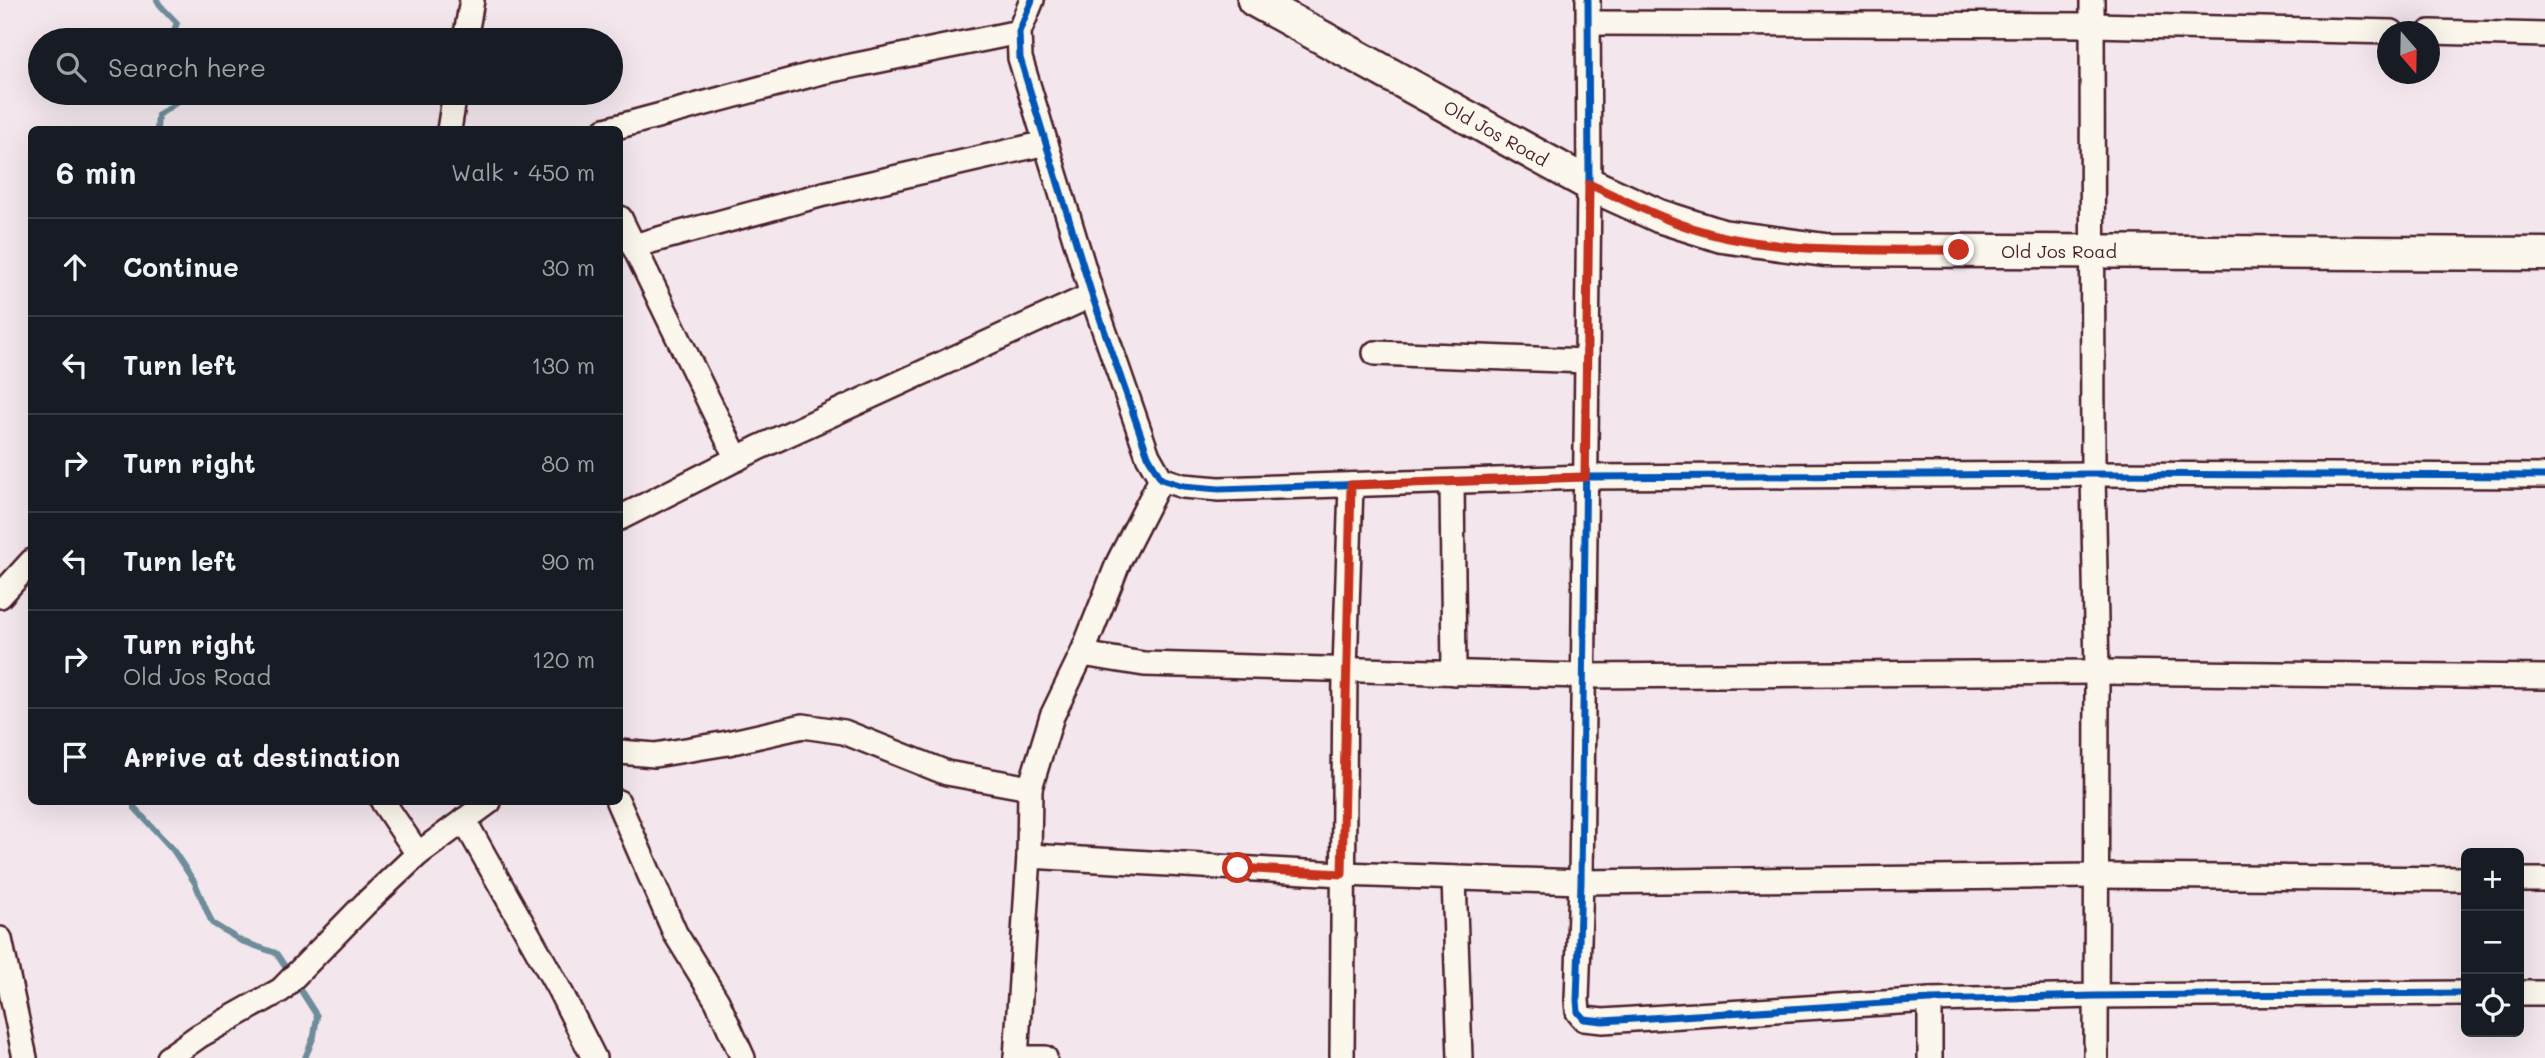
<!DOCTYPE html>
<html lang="en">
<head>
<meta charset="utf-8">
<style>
  :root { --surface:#171b24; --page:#242831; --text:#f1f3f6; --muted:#9ea1a6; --line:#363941 }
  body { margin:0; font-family:Mali,sans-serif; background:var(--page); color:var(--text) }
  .controls { position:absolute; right:21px; bottom:21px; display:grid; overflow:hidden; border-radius:10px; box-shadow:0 7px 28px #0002 }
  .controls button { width:63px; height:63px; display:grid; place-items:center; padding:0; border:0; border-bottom:2px solid var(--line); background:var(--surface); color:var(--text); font:35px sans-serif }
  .compass { position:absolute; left:2377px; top:21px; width:63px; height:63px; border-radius:50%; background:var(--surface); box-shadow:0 7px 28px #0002; rotate:160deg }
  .stop { position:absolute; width:21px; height:21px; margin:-16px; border:5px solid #c8321e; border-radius:50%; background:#fff }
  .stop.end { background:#c8321e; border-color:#fff; box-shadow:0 2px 7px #0008 }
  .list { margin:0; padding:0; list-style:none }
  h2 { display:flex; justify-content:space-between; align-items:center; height:91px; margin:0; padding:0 28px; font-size:30px }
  h2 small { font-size:23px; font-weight:400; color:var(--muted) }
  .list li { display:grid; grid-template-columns:46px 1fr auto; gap:21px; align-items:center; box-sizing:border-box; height:98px; padding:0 28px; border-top:2px solid var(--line) }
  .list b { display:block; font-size:26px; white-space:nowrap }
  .list p { margin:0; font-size:23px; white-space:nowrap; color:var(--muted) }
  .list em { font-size:23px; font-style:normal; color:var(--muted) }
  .icon { flex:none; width:38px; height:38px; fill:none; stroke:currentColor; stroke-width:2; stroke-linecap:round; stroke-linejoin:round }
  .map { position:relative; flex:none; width:2545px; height:1058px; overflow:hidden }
  .search { position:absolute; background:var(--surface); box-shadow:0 7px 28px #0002; left:28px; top:28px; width:595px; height:77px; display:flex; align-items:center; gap:18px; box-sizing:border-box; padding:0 24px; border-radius:38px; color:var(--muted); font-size:26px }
  .panel { position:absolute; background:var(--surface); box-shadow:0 7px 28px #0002; left:28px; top:126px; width:595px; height:679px; border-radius:10px }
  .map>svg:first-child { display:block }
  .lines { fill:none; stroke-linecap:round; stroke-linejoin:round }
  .stream { stroke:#6e8c9a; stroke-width:6 }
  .street-casing { stroke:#4a1f2b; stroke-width:28 }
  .secondary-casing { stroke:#4a1f2b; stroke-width:37 }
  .street { stroke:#fbf7ec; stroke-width:23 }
  .secondary { stroke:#fbf7ec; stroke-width:32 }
  .cycleway-casing { stroke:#fbf7ec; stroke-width:11 }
  .cycleway { stroke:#0057b8; stroke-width:7 }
  .route { stroke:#c8321e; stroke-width:9 }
  .labels { text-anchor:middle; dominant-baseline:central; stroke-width:7; stroke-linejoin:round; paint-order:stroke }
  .street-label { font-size:18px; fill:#4a1f2b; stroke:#fbf7ec }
</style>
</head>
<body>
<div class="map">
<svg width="2545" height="1058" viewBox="0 0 2545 1058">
  <rect width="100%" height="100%" fill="#f3e7ed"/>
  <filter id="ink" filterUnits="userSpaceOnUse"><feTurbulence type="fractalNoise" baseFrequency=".0143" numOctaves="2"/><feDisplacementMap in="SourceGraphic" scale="14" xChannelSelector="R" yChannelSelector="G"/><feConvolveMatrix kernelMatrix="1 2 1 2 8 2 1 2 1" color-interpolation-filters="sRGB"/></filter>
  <g filter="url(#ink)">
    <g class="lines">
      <g class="stream">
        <polyline points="157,0 160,5 177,23 170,40"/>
        <polyline points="157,130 158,115 176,103 177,93"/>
        <polyline points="134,802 134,807 173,850 195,883 212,923 241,941 276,953 290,974"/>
        <polyline points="296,983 317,1016 314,1036 305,1058"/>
      </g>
      <defs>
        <g id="street">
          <polyline points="1032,0 1019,32 1020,58 1092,295 1148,456 1161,479 1183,486 1219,489 1585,477 2093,474 2545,476"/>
          <polyline points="1588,0 1589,184 1581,882 1577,1000 1578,1012 1584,1019 1603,1021 1930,1000 2095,996 2466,993"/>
          <polyline points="2092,0 2093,474 2097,672 2096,1058"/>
          <polyline points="1588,23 2092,25 2392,32"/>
          <polyline points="2430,32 2545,35"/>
          <polyline points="465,40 472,0"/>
          <polyline points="449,130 455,93"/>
          <polyline points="605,130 822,72 1019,32"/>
          <polyline points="620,218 737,459"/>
          <polyline points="633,246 824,194 1046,143"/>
          <polyline points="1375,353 1586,361"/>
          <polyline points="1452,482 1454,673"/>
          <polyline points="620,518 758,448 1092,295"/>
          <polyline points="0,596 32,561"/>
          <polyline points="1082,654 1144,664 1584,676 2097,672 2545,677"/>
          <polyline points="620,752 655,755 728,743 803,726 844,732 947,773 1030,788"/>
          <polyline points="383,802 418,854"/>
          <polyline points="618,802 675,933 717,1001 743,1058"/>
          <polyline points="464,820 559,989 594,1058"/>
          <polyline points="1029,856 1342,874 1581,882 2096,876 2466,879"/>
          <polyline points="1454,878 1460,1058"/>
          <polyline points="2519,880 2545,880"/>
          <polyline points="0,939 25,1058"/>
          <polyline points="2519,993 2545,993"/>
          <polyline points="1930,1000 1930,1058"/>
          <polyline points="168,1058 199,1036 281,990 365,904 418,854 489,802"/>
          <polyline points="1016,1058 1029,856 1030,788 1052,716 1082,654 1119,561 1161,479"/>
          <polyline points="1016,1058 1045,1058"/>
          <polyline points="1342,1058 1345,670 1351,485"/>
        </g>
        <polyline id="secondary" points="1254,0 1589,184 1659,216 1722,236 1825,250 2545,254"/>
      </defs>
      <use href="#street" class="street-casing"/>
      <use href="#secondary" class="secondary-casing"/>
      <use href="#street" class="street"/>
      <use href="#secondary" class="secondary"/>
      <defs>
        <g id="cycleway">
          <polyline points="1032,0 1019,32 1020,58 1092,295 1148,456 1161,479 1183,486 1219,489 1585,477 2093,474 2545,476"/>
          <polyline points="1588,0 1589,184 1581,882 1577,1000 1578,1012 1584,1019 1603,1021 1930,1000 2095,996 2466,993"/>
        </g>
      </defs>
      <use href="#cycleway" class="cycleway-casing"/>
      <use href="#cycleway" class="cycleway"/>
    </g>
  </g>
  <g class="lines" filter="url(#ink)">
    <path class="route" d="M1238 868 1342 874 1351 485 1585 477 1589 184C1633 204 1677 227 1724 237 1801 253 1880 250 1959 250"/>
  </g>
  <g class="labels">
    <g class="street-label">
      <text transform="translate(1496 133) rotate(29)">Old Jos Road</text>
      <text x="2059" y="251">Old Jos Road</text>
    </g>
  </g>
</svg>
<div class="controls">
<button>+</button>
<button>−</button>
<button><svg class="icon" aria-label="locate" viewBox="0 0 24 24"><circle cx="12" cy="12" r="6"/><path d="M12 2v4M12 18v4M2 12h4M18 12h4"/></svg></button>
</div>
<svg class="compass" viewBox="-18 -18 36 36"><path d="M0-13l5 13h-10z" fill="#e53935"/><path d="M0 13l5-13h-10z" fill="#9ea1a6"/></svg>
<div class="stop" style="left:1238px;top:868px"></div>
<div class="stop end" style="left:1959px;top:250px"></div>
<div class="search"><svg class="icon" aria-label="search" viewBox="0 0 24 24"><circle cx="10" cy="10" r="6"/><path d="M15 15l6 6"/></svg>Search here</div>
<section class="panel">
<h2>6 min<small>Walk · 450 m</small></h2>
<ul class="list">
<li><svg class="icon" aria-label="ahead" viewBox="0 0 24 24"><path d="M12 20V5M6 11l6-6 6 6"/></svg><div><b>Continue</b></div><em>30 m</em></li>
<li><svg class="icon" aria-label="left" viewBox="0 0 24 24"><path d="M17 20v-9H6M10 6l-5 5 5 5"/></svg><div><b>Turn left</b></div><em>130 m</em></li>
<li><svg class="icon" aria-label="right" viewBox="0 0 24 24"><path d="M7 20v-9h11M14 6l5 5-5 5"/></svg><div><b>Turn right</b></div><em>80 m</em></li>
<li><svg class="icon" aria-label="left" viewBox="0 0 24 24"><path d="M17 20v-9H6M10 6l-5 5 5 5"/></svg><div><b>Turn left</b></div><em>90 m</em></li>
<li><svg class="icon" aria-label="right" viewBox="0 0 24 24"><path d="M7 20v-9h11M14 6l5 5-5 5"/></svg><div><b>Turn right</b><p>Old Jos Road</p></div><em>120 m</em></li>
<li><svg class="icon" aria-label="arrive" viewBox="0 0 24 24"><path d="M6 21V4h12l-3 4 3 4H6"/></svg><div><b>Arrive at destination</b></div></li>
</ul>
</section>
</div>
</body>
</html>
